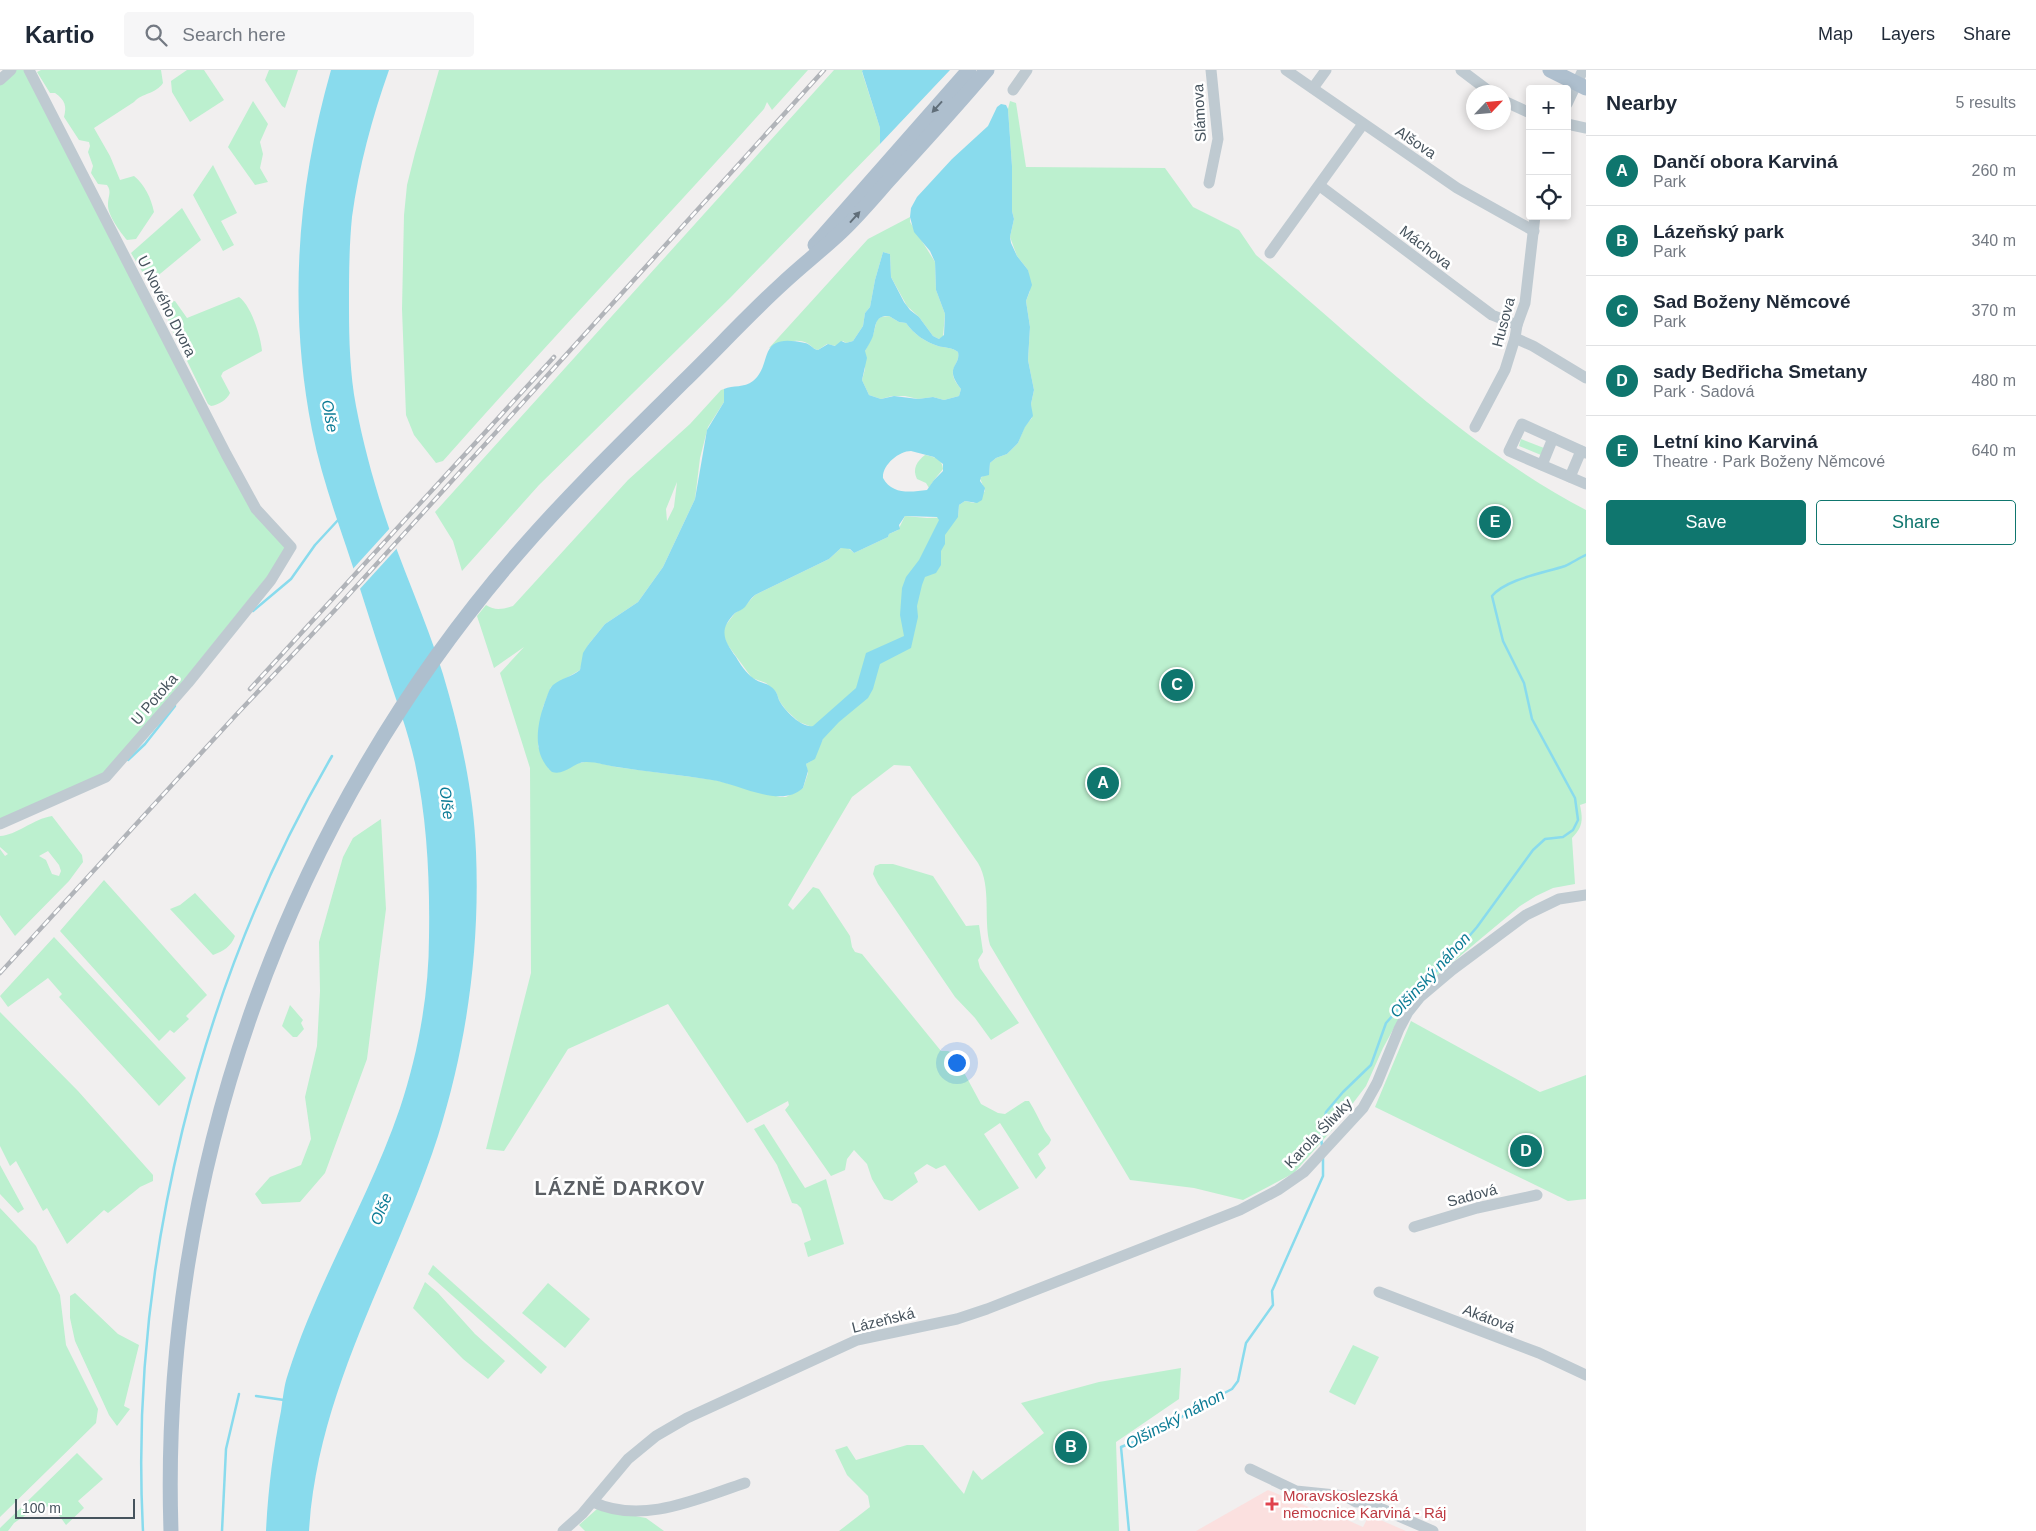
<!DOCTYPE html>
<html lang="en">
<head>
<meta charset="utf-8">
<style>
  :root { --surface:#fff; --page:#f6f6f7; --text:#1f2937; --muted:#747a83; --line:#e0e1e3; --accent:#0f766e }
  body { margin:0; font-family:Arial,sans-serif; background:var(--page); color:var(--text) }
  .controls { position:absolute; right:15px; top:15px; display:grid; overflow:hidden; border-radius:5px; box-shadow:0 2px 8px #0003 }
  .controls button { width:45px; height:45px; display:grid; place-items:center; padding:0; border:0; border-bottom:1px solid var(--line); background:var(--surface); color:var(--text); font:25px sans-serif }
  .compass { position:absolute; left:1466px; top:15px; width:45px; height:45px; border-radius:50%; background:var(--surface); box-shadow:0 2px 8px #0003; rotate:64deg }
  .scale { position:absolute; left:15px; bottom:12px; width:120px; box-sizing:border-box; padding-left:5px; border:2px solid #46535d; border-top:0; font-size:14px; line-height:18px; white-space:nowrap; color:#46535d; -webkit-text-stroke:4px #fff; paint-order:stroke }
  .you { position:absolute; left:956px; top:992px; width:18px; height:18px; margin:-12px; border:4px solid #fff; border-radius:50%; background:#1a73e8; box-shadow:0 0 0 8px #1a73e833 }
  .badge { display:grid; place-items:center; width:32px; height:32px; border-radius:50%; background:var(--accent); color:#fff; font-size:16px; font-weight:700 }
  .pin { position:absolute; translate:-50% -50%; border:2px solid #fff; box-shadow:0 1px 5px #0006 }
  .list { margin:0; padding:0; list-style:none }
  h2 { display:flex; justify-content:space-between; align-items:center; height:65px; margin:0; padding:0 20px; font-size:21px }
  h2 small { font-size:16px; font-weight:400; color:var(--muted) }
  .list li { display:grid; grid-template-columns:32px 1fr auto; gap:15px; align-items:center; box-sizing:border-box; height:70px; padding:0 20px; border-top:1px solid var(--line) }
  .list b { display:block; font-size:19px; white-space:nowrap }
  .list p { margin:0; font-size:16px; white-space:nowrap; color:var(--muted) }
  .list em { font-size:16px; font-style:normal; color:var(--muted) }
  .actions { display:flex; gap:10px; padding:15px 20px }
  .actions a { flex:1; padding:11px 0; border:1px solid var(--accent); border-radius:5px; text-align:center; font-size:18px; color:var(--accent) }
  .actions .main { background:var(--accent); color:#fff }
  .icon { flex:none; width:28px; height:28px; fill:none; stroke:currentColor; stroke-width:2; stroke-linecap:round; stroke-linejoin:round }
  .map { position:relative; flex:none; width:1586px; height:1461px; overflow:hidden }
  header { display:flex; align-items:center; gap:30px; box-sizing:border-box; height:70px; padding:0 25px; background:var(--surface); border-bottom:1px solid var(--line) }
  header strong { font-size:24px }
  nav { display:flex; gap:28px; margin-inline-start:auto; font-size:18px }
  .search { width:350px; height:45px; background:var(--page); display:flex; align-items:center; gap:12px; box-sizing:border-box; padding:0 18px; border-radius:5px; color:var(--muted); font-size:19px }
  main { display:flex }
  aside { flex:1; background:var(--surface) }
  .map>svg:first-child { display:block }
  .medical { fill:#fbe0df }
  .green { fill:#bcf0cf; fill-rule:evenodd }
  .water { fill:#89dbed; fill-rule:evenodd }
  .pier { fill:#f1efef }
  .lines { fill:none; stroke-linecap:round; stroke-linejoin:round }
  .stream { stroke:#89dbed; stroke-width:2.5 }
  .minor { stroke:#bfcad1; stroke-width:11 }
  .major { stroke:#aebfce; stroke-width:15 }
  .rail-casing { stroke:#b1b4b9; stroke-width:4.5 }
  .rail { stroke:#fff; stroke-width:2.5; stroke-dasharray:8; stroke-linecap:butt }
  .oneway { fill:#606e79 }
  .health-dot { fill:#e0444e; stroke:#fff; stroke-width:2 }
  .labels { text-anchor:middle; dominant-baseline:central; stroke-width:5; stroke-linejoin:round; paint-order:stroke }
  .street-label { font-size:15px; fill:#46535d; stroke:#fff }
  .health-label { font-size:15px; fill:#be3a42; stroke:#fff; text-anchor:start }
  .water-label { font-size:16px; font-style:italic; fill:#0b7b95; stroke:#fff }
  .district-label { font-size:20px; font-weight:bold; letter-spacing:1px; fill:#5b5f64; stroke:#fff }
</style>
</head>
<body>
<header>
<strong>Kartio</strong>
<div class="search"><svg class="icon" aria-label="search" viewBox="0 0 24 24"><circle cx="10" cy="10" r="6"/><path d="M15 15l6 6"/></svg>Search here</div>
<nav><a>Map</a><a>Layers</a><a>Share</a></nav>
</header>
<main>
<div class="map">
<svg width="1586" height="1461" viewBox="0 0 1586 1461">
  <rect width="100%" height="100%" fill="#f1efef"/>
  <polygon class="medical" points="1268,1420 1335,1448 1336,1445 1363,1457 1369,1445 1406,1461 1196,1461"/>
  <g class="green">
    <polygon points="11,0 29,0 256,439 291,477 106,707 0,754 0,10"/>
    <path d="M41 0H161L163 13C156 24 142 23 134 32L94 58 110 86 120 110 134 106C145 115 151 128 154 142L136 169 127 170C120 162 107 144 108 134 108 126 112 122 107 115L98 114 91 103 93 96 88 82 90 76 89 72 79 70 64 47C67 36 65 30 55 23H50L37 2Z"/>
    <polygon points="187,0 204,0 224,30 190,52 172,22 171,11"/>
    <polygon points="269,0 298,0 285,38 282,36 265,10"/>
    <path d="M439 0H808L772 40 767 32 764 39C658 157 548 272 443 391L436 393 414 365 406 345 402 239 404 145 407 115 415 83Z"/>
    <polygon points="834,0 863,0 862,2 880,58 880,74 730,228 539,415 462,501 453,471 435,442"/>
    <polygon points="253,31 268,54 260,72 263,84 260,98 268,112 255,115 228,77"/>
    <path d="M1010 31 1016 33 1026 97 1165 98 1193 137 1239 160 1256 185C1362 274 1462 375 1586 440V733L1580 735C1583 750 1583 757 1572 768L1575 814 1553 818 1536 826 1520 836 1460 886 1406 936 1383 978 1366 1016 1338 1053 1294 1103 1243 1130 1194 1118 1130 1110 990 875C983 849 992 817 978 793L910 696 894 695 852 727 788 835 793 840 813 817 819 819 850 866 852 877 855 882 862 884 941 981H948L954 984 981 1034 998 1043 1005 1044 1025 1031H1029C1035 1040 1039 1050 1044 1059 1046 1063 1049 1065 1051 1070L1049 1074 1038 1084 1046 1098 1036 1109 1000 1053 984 1064 1019 1118 979 1141 945 1095 936 1099 927 1094 914 1103 918 1112 892 1131 884 1129 872 1109 867 1094 854 1080 847 1089 845 1100 831 1106 785 1040 789 1035 788 1031 747 1053 668 934 568 979 504 1081 486 1079 531 903 530 698 500 603 524 577 494 598 477 546 486 535C495 541 503 539 513 536L628 410 690 354 721 320 724 319V332L708 357 700 388 695 429 663 497 638 532 605 554 588 575 580 600 551 617 543 637 538 676 549 699 590 691 616 697 715 710 780 727H786L803 718 808 703 806 694 811 691 823 669 812 657 799 652 786 640 780 632 776 622 766 613 752 608 727 574 723 563 725 556 735 543 743 538 755 525 829 489 841 478H848L854 483 888 467 889 464 898 460 905 446 927 448 958 447 959 435 965 431 974 433 985 421 980 408 989 403 990 393 996 388 1007 384 1018 373 1025 356 1032 348 1031 334 1034 320 1028 290 1030 257 1026 231 1030 221 1028 200 1017 186 1010 167 1014 149 1012 141V96L1008 39ZM677 412 674 437 667 451 666 439Z"/>
    <polygon points="213,95 237,143 221,151 234,175 223,181 193,125"/>
    <polygon points="182,138 201,170 149,213 131,183"/>
    <path d="M910 147V152L935 192 936 220 945 244 943 267 939 269 933 266 919 247 907 236 891 207 890 184 883 182 875 210 870 237 865 243 863 256 853 271 846 273 843 271 836 276 827 274 818 280C813 279 812 276 807 273 795 267 782 274 769 278L868 169Z"/>
    <path d="M239 227C251 235 261 267 262 281L223 302 221 306 230 323C227 330 218 335 211 336L208 334 172 260 163 236 167 233 175 231 187 248Z"/>
    <path d="M889 246 899 252 906 253C914 264 925 272 938 276 945 278 952 277 958 282 961 296 943 298 961 319L959 326 944 330 933 327 918 329 905 326H892L881 329 869 325 862 310 865 299V281L873 265 877 250 881 247Z"/>
    <polygon points="1521,369 1544,378 1541,385 1519,376"/>
    <path d="M925 385C934 387 942 388 943 399L934 410 929 418 926 413 917 409C912 399 917 391 925 385Z"/>
    <path d="M52 746 82 785 83 792 69 811 15 866 0 845V779L5 786 8 784 0 777V766C17 765 33 749 52 746ZM48 781 59 795 61 801 59 806 52 804 46 790 39 786Z"/>
    <polygon points="381,749 386,839 367,989 325,1103 300,1132 262,1134 255,1124 270,1107 301,1095 311,1069 305,1027 317,976 320,921 319,872 343,787 353,768"/>
    <polygon points="880,794 893,794 933,806 966,856 979,855 983,882 978,890 980,898 1019,953 991,970 975,948 955,927 878,814 873,804 875,796"/>
    <polygon points="104,810 207,925 186,946 189,949 174,963 170,960 159,971 60,861"/>
    <path d="M195 823 235 866C231 877 223 881 213 885L170 839 180 835Z"/>
    <polygon points="54,867 186,1008 159,1036 59,927 62,924 48,908 8,937 0,926"/>
    <polygon points="290,935 303,950 301,953 304,959 297,967 293,967 282,956"/>
    <polygon points="0,942 78,1021 153,1105 153,1111 140,1117 108,1143 104,1140 67,1174 47,1138 43,1141 16,1091 10,1096 0,1076"/>
    <polygon points="1411,951 1540,1022 1586,1005 1586,1129 1568,1131 1375,1037"/>
    <polygon points="764,1054 805,1118 826,1109 844,1174 808,1187 804,1173 811,1170 801,1138 797,1134 792,1133 777,1095 754,1059"/>
    <polygon points="0,1095 24,1139 18,1143 0,1124"/>
    <polygon points="0,1138 36,1176 60,1225 66,1275 98,1339 96,1353 0,1447"/>
    <polygon points="433,1195 547,1297 541,1304 428,1204"/>
    <polygon points="425,1212 438,1223 475,1264 505,1291 488,1309 463,1289 413,1238"/>
    <polygon points="548,1213 590,1249 565,1278 522,1243"/>
    <polygon points="75,1223 118,1264 139,1275 124,1336 130,1339 117,1356 109,1345 75,1271 70,1248 70,1226"/>
    <polygon points="1353,1275 1379,1287 1355,1335 1329,1322"/>
    <polygon points="1181,1298 1179,1329 1116,1372 1119,1461 839,1461 870,1437 868,1426 847,1405 835,1380 847,1376 856,1390 907,1375 923,1375 964,1424 973,1400 982,1410 1044,1363 1021,1333 1099,1312"/>
    <polygon points="77,1383 103,1409 78,1431 84,1438 66,1455 51,1434 44,1439 39,1436 14,1453 8,1461 0,1461 0,1458"/>
    <polygon points="597,1439 646,1448 664,1461 585,1461 579,1455"/>
  </g>
  <g class="water">
    <path d="M331 0H389C372 48 359 96 352 147 349 177 349 208 349 238 349 270 350 304 356 336 364 378 376 421 390 461 409 515 434 569 449 625 463 675 474 729 476 782 480 878 467 974 438 1066 395 1199 318 1317 309 1461H266C268 1421 273 1380 281 1341 283 1328 284 1315 288 1304 317 1212 369 1129 400 1038 418 984 429 924 429 867 430 809 427 749 415 693 408 661 396 630 386 599 372 558 360 517 346 476 333 438 320 400 312 360 288 238 297 119 331 0Z"/>
    <polygon points="863,0 950,0 880,74 880,58 862,1"/>
    <path d="M1001 34 1006 35 1008 39 1012 96V141L1014 149 1010 167 1011 173 1017 186 1028 200 1032 215 1026 231 1030 257 1028 290 1034 320 1031 334 1033 346 1025 357 1018 373 1007 384 996 388 990 393 989 405 981 407 980 411 985 418 982 430 977 433 965 431 959 435 958 447 945 465V474L941 481V495L936 503 925 507 922 515 917 536 918 547 911 578 880 594 873 619 868 628 839 652 823 669 815 689 806 694 808 701 803 718C781 739 739 714 712 710 681 705 649 702 617 697 608 696 597 692 587 692 574 691 566 706 552 702 531 683 537 653 546 629 548 624 549 619 553 615 561 608 572 607 580 600L583 583 588 575 605 554 638 532 663 497 695 429 707 360 724 332V319C733 315 744 318 753 311 774 294 755 262 805 273 811 274 812 279 818 280L828 274 835 276 841 271 846 273 853 271 863 256 865 243 870 237 875 210 883 182 890 184 891 207 904 232 910 240 919 247 933 266 939 269 944 265 945 244 936 220 935 192 930 181 914 162 910 147 911 138 917 127 952 89 988 56 997 37ZM889 246 899 252 906 253C914 264 925 272 938 276 945 278 952 277 958 282 961 297 943 296 961 319L959 326 944 330 933 327 918 329 894 326 881 329 869 325 862 310 867 288 865 281C868 276 871 271 873 266 876 255 875 245 889 246ZM911 381 934 387 943 394V401L934 410 927 420C911 422 892 425 883 408 882 395 899 381 911 381ZM905 446 937 447 939 450 919 490 906 507 902 518 900 545 904 566 866 583 856 618 813 656C802 658 786 642 780 632 778 629 778 625 776 622 769 612 760 614 753 608 746 603 740 594 736 587 724 570 718 560 735 543 738 541 742 540 745 537 748 533 750 529 755 525L829 489 841 478 850 479 854 483 888 467 889 464 900 459 899 455Z"/>
  </g>
  <polygon class="pier" points="391,457 399,476 358,521 351,501"/>
  <g class="lines">
    <g class="stream">
      <polyline points="253,541 291,509 315,475 339,449"/>
      <polyline points="128,690 145,674 175,636"/>
      <path d="M1322 1076 1321 1067 1326 1042 1343 1022 1371 995 1386 953 1413 923 1452 886 1477 857 1533 780 1545 769 1563 767 1573 760 1578 750 1575 728 1532 649 1524 613 1503 571 1492 526C1506 509 1544 503 1565 496 1572 493 1579 488 1586 485"/>
      <polyline points="256,1326 284,1330"/>
      <path d="M143 1461C129 1198 199 914 332 686"/>
      <polyline points="222,1461 226,1379 239,1324"/>
      <polyline points="1129,1461 1121,1377 1157,1363 1194,1339 1232,1319 1238,1311 1246,1273 1273,1235 1272,1221 1323,1106 1323,1086"/>
    </g>
    <g class="minor">
      <polyline points="1286,0 1457,118 1534,161"/>
      <polyline points="1461,0 1490,22"/>
      <polyline points="0,10 11,0"/>
      <polyline points="1313,18 1326,0"/>
      <polyline points="1013,20 1027,0"/>
      <polyline points="1504,31 1530,43"/>
      <polyline points="1567,34 1583,0"/>
      <polyline points="1567,54 1586,58"/>
      <polyline points="1209,113 1218,69 1211,0"/>
      <polyline points="1320,116 1492,245 1517,255"/>
      <polyline points="1270,183 1363,54"/>
      <polyline points="1515,268 1533,276 1586,308"/>
      <polyline points="1475,357 1505,300 1515,268 1517,255 1525,233 1535,146"/>
      <polyline points="1586,383 1522,354 1509,381 1586,414"/>
      <polyline points="1542,395 1553,368"/>
      <polyline points="1570,407 1581,381"/>
      <polyline points="0,754 106,707 188,613 271,510 291,477 256,439 226,384 29,0"/>
      <polyline points="1414,1157 1477,1138 1537,1125"/>
      <polyline points="1379,1222 1539,1283 1586,1305"/>
      <polyline points="1250,1399 1296,1421 1345,1426 1356,1432 1366,1432 1433,1461"/>
      <path d="M593 1432C642 1455 697 1429 745 1413"/>
      <polyline points="563,1461 582,1444 628,1389 656,1366 687,1348 857,1270 957,1249 987,1239 1240,1140 1278,1120 1304,1102 1363,1038 1377,1013 1399,959 1408,942 1420,927 1452,900 1526,845 1559,829 1586,825"/>
    </g>
    <g class="major">
      <polyline points="1550,0 1586,18"/>
      <polyline points="815,175 969,0"/>
      <path d="M171 1461C159 1102 287 745 525 475 575 418 629 366 683 312 716 280 748 245 782 214 801 196 822 180 841 162 858 146 873 128 888 111 922 74 955 38 987 0"/>
    </g>
    <defs>
      <g id="rail">
        <polyline points="250,619 554,287"/>
        <polyline points="0,903 235,646 335,540 824,0"/>
      </g>
    </defs>
    <use href="#rail" class="rail-casing"/>
    <use href="#rail" class="rail"/>
  </g>
  <defs><path id="oneway-solid" d="M-6-.8H1V-3.2L6.5 0L1 3.2V.8H-6Z" transform="scale(1.25)"/></defs>
  <g class="oneway">
    <use href="#oneway-solid" transform="translate(937 37) rotate(132)"/>
    <use href="#oneway-solid" transform="translate(855 147) rotate(-48)"/>
  </g>
  <path class="health-dot" d="M1269.5 1426.5h5v5h5v5h-5v5h-5v-5h-5v-5h5z"/>
  <g class="labels">
    <g class="street-label">
      <text transform="translate(1199 43) rotate(-93)">Slámova</text>
      <text transform="translate(1416 72) rotate(34)">Alšova</text>
      <text transform="translate(1426 177) rotate(37)">Máchova</text>
      <text transform="translate(167 236) rotate(63)">U Nového Dvora</text>
      <text transform="translate(1503 252) rotate(-75)">Husova</text>
      <text transform="translate(154 629) rotate(-49)">U Potoka</text>
      <text transform="translate(1318 1063) rotate(-46)">Karola Śliwky</text>
      <text transform="translate(1472 1125) rotate(-15)">Sadová</text>
      <text transform="translate(1489 1248) rotate(21)">Akátová</text>
      <text transform="translate(883 1250) rotate(-14)">Lázeňská</text>
    </g>
    <g class="health-label">
      <text x="1283" y="1425">Moravskoslezská<tspan x="1283" dy="17">nemocnice Karviná - Ráj</tspan></text>
    </g>
    <g class="water-label">
      <text transform="translate(330 346) rotate(79)">Olše</text>
      <text transform="translate(447 733) rotate(83)">Olše</text>
      <text transform="translate(1430 905) rotate(-47)">Olšinský náhon</text>
      <text transform="translate(381 1139) rotate(-68)">Olše</text>
      <text transform="translate(1175 1349) rotate(-28)">Olšinský náhon</text>
    </g>
    <g class="district-label">
      <text x="620" y="1118">LÁZNĚ DARKOV</text>
    </g>
  </g>
</svg>
<div class="controls">
<button>+</button>
<button>−</button>
<button><svg class="icon" aria-label="locate" viewBox="0 0 24 24"><circle cx="12" cy="12" r="6"/><path d="M12 2v4M12 18v4M2 12h4M18 12h4"/></svg></button>
</div>
<svg class="compass" viewBox="-18 -18 36 36"><path d="M0-13l5 13h-10z" fill="#e53935"/><path d="M0 13l5-13h-10z" fill="#747a83"/></svg>
<div class="scale">100 m</div>
<div class="you"></div>
<div class="pin badge" style="left:1103px;top:713px">A</div>
<div class="pin badge" style="left:1071px;top:1377px">B</div>
<div class="pin badge" style="left:1177px;top:615px">C</div>
<div class="pin badge" style="left:1526px;top:1081px">D</div>
<div class="pin badge" style="left:1495px;top:452px">E</div>
</div>
<aside>
<h2>Nearby<small>5 results</small></h2>
<ul class="list">
<li><span class="badge">A</span><div><b>Dančí obora Karviná</b><p>Park</p></div><em>260 m</em></li>
<li><span class="badge">B</span><div><b>Lázeňský park</b><p>Park</p></div><em>340 m</em></li>
<li><span class="badge">C</span><div><b>Sad Boženy Němcové</b><p>Park</p></div><em>370 m</em></li>
<li><span class="badge">D</span><div><b>sady Bedřicha Smetany</b><p>Park · Sadová</p></div><em>480 m</em></li>
<li><span class="badge">E</span><div><b>Letní kino Karviná</b><p>Theatre · Park Boženy Němcové</p></div><em>640 m</em></li>
</ul>
<div class="actions"><a class="main">Save</a><a>Share</a></div>
</aside>
</main>
</body>
</html>
